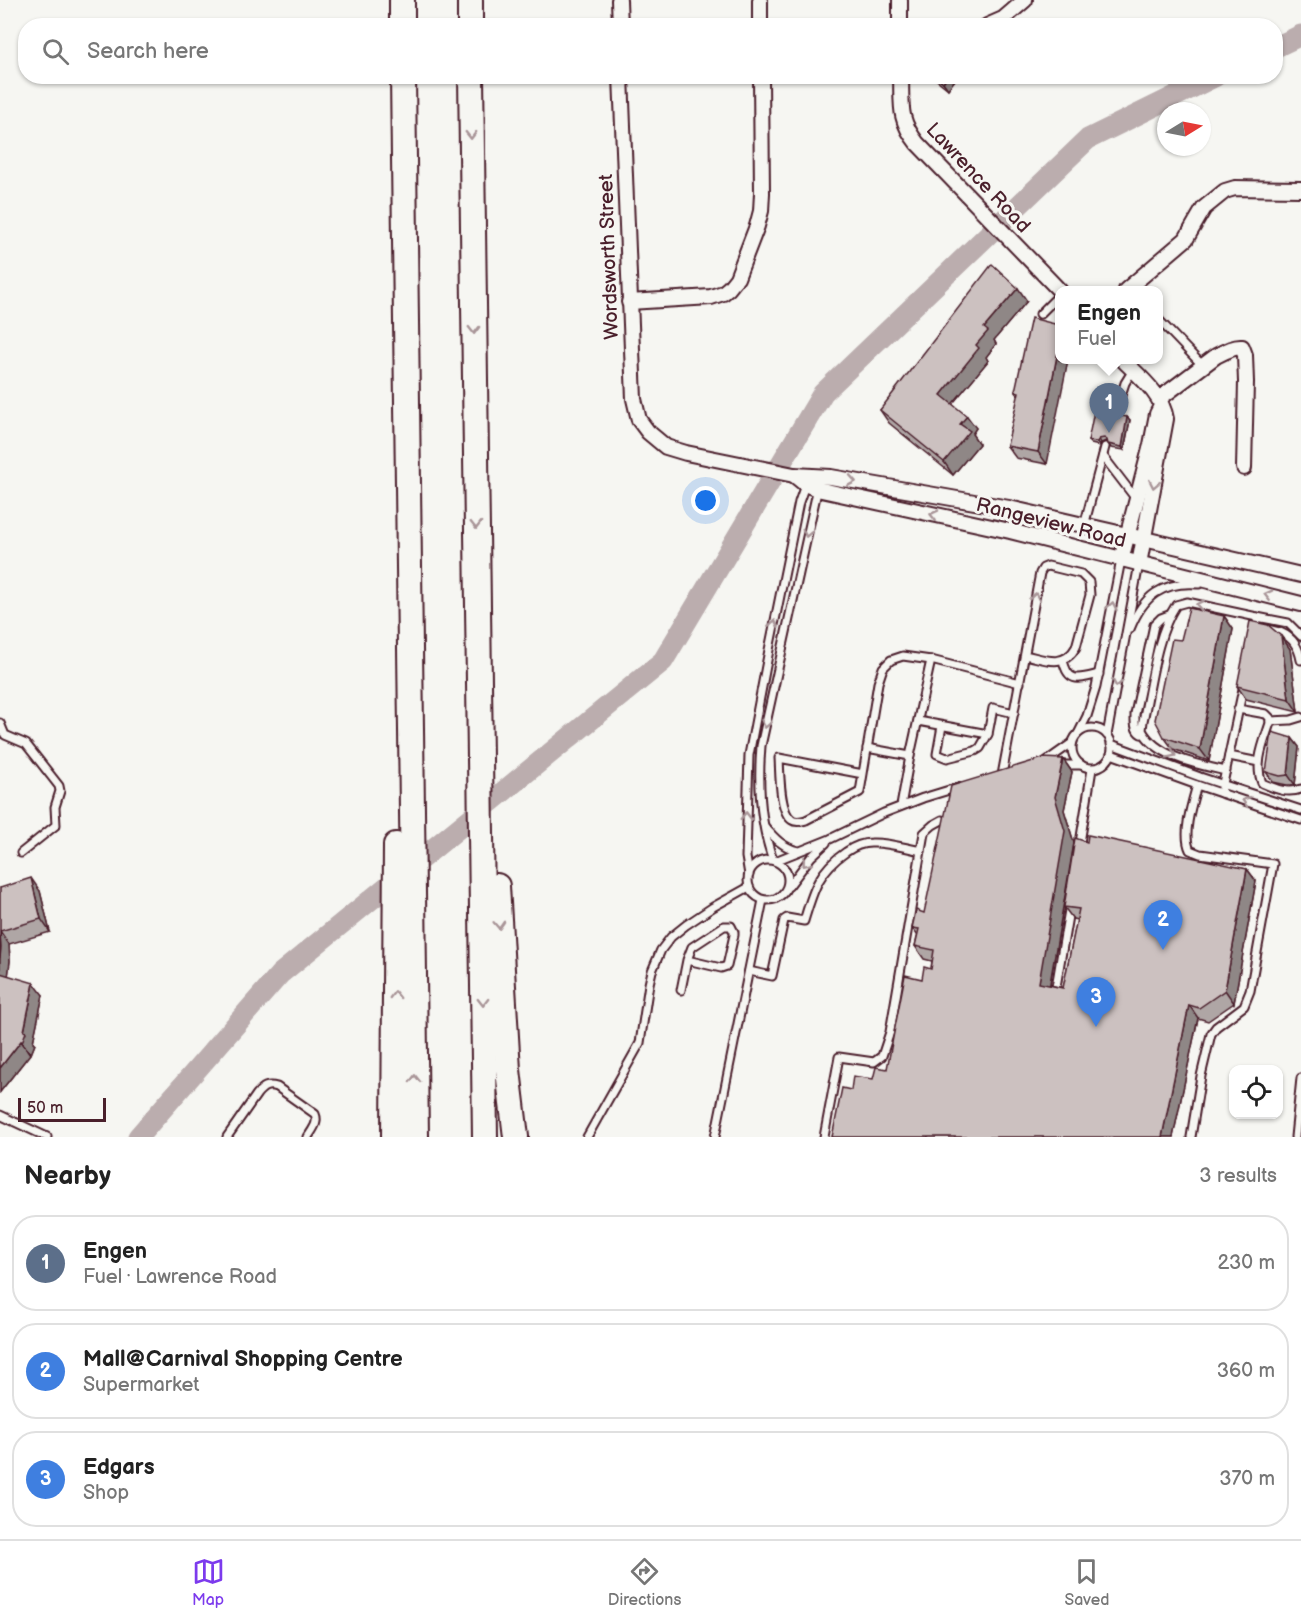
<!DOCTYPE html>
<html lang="en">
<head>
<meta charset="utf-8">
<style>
  :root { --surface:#fff; --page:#f2f2f2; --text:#222; --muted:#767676; --line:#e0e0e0; --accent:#7c3aed }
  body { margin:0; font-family:"Balsamiq Sans",sans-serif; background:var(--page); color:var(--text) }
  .controls { position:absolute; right:18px; bottom:18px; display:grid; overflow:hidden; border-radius:12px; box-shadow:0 2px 4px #0004 }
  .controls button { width:54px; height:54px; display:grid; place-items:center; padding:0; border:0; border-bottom:2px solid var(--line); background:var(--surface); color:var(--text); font:30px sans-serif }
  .compass { position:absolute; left:1157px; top:102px; width:54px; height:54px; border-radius:50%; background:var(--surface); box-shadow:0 2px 4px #0004; rotate:80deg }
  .scale { position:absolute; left:18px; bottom:15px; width:88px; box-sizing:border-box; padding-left:6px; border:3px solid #4a1f2b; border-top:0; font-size:16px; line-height:21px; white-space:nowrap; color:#4a1f2b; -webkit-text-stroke:4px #f6f6f2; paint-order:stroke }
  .you { position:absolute; left:706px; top:501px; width:21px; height:21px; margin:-15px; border:4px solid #fff; border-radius:50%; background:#1a73e8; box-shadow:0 0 0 9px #1a73e833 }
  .badge { display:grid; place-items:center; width:39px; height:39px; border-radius:50%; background:var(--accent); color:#fff; font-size:20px; font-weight:700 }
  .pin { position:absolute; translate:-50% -50px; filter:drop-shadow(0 2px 3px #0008) }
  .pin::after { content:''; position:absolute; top:32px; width:21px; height:18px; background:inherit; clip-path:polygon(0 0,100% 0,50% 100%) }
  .popup { position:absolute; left:1055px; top:286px; width:108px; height:78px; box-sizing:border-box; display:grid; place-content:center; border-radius:12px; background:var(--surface); filter:drop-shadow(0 2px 4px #0005); font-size:20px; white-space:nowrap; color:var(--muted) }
  .popup b { font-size:22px; color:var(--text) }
  .popup::after { content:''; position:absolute; left:50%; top:100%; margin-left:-12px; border:12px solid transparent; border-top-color:var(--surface) }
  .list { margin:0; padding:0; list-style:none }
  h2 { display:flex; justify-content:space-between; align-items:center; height:78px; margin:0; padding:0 24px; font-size:26px }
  h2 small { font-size:20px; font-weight:400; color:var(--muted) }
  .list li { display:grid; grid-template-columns:39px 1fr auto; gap:18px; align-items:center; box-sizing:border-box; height:96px; margin:0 12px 12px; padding:0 12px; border:2px solid var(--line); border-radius:24px }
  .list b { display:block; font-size:22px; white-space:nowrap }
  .list p { margin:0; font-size:20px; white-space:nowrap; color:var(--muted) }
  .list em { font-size:20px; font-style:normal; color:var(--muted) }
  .icon { flex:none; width:33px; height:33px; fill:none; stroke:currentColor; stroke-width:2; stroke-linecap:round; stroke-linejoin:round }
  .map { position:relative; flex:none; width:1301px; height:1137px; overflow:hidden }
  .search { position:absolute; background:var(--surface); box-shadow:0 2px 4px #0004; left:18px; right:18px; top:18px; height:66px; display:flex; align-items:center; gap:15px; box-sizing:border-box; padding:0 21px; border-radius:24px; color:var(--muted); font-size:22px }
  .sheet { height:402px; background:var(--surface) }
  nav { display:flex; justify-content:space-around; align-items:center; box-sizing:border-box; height:84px; border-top:2px solid var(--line); background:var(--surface); font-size:16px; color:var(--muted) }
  nav a { display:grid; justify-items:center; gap:3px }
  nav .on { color:var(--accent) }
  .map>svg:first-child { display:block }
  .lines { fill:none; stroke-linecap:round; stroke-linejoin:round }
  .river { stroke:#bbadae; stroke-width:21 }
  .lane-casing { stroke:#4a1f2b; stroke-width:11 }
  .street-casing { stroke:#4a1f2b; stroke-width:18 }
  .highway-casing { stroke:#4a1f2b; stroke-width:28 }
  .lane { stroke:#f6f6f2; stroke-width:7 }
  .street { stroke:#f6f6f2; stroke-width:14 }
  .highway { stroke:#f6f6f2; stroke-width:24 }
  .wall { fill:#afa6a5; stroke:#4a1f2b; stroke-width:1.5 }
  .shaded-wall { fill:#8f8786; stroke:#4a1f2b; stroke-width:1.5 }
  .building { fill:#ccc1c0; stroke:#4a1f2b; stroke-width:1.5 }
  .oneway { stroke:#a99598 }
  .labels { text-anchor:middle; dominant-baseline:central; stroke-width:6; stroke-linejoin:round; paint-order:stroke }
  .street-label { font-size:20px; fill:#4a1f2b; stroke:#f6f6f2 }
</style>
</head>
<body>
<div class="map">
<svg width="1301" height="1137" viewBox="0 0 1301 1137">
  <rect width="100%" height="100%" fill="#f6f6f2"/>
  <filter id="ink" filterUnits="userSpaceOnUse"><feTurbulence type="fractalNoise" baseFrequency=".0167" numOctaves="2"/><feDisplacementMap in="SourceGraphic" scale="12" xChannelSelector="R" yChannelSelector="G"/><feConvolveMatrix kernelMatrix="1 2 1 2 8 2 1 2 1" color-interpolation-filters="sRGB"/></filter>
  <g filter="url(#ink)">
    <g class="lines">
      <g class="river">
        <polyline points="1276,47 1301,35"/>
        <polyline points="138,1137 280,974 663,661 823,393 1088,139 1216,76"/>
      </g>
      <defs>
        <g id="lane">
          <polyline points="1040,314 1060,294"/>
          <polyline points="1158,319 1204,367"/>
          <polyline points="1114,417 1125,383 1133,370"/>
          <polyline points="1103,456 1136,499"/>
          <polyline points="1084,526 1105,447"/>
          <polyline points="1257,620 1257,617 1288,623 1301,636"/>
          <path d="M1130 629C1143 596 1162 581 1199 584"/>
          <path d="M1268 629C1272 631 1278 631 1282 633 1293 638 1299 649 1301 660"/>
          <path d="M1063 660C1068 684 1079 679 1099 674"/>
          <path d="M1238 709 1266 714 1270 718V723C1264 742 1254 764 1262 783 1276 789 1287 794 1301 789"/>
          <polyline points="918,721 988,734"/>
          <polyline points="1270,721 1291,720 1301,717"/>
          <polyline points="0,723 5,735 26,744 59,786 60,791 55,807 56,825 21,853"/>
          <polyline points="942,726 937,754 947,758 975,751 980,748 988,734 993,708 1014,713"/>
          <circle cx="1092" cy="748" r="20"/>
          <polyline points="1079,732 1087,716 1096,687 1121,560"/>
          <path d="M1141 734C1134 730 1135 721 1135 714L1154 625 1161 618 1169 615"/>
          <polyline points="1107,735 1139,564"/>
          <polyline points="1111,744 1200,777 1301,810"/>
          <polyline points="867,748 910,756"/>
          <polyline points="1111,754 1197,785 1301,820"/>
          <polyline points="1229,756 1259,762"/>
          <polyline points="1045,762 1072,743"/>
          <polyline points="1060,765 1081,765"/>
          <path d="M1226 771C1199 765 1156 757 1142 730L1143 721C1151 686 1156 635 1176 605L1187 602 1257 617"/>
          <path d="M863 774 779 758C780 772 779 812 792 820 796 823 802 821 806 820L860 792 878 683 883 668 891 660 903 656 931 660 1020 683"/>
          <path d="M1002 775 1040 573 1043 568 1048 566 1081 574 1089 582 1090 595 1076 647C1064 669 1044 659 1025 655"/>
          <polyline points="1221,793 1244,684"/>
          <polyline points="901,806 910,756 931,660"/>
          <path d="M765 827C775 839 783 847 798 851"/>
          <polyline points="1079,849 1092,769"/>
          <circle cx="768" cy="880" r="20"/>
          <path d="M773 860C760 824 758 783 761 746L818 487"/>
          <polyline points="775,861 830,839 884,813 923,798 959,787"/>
          <polyline points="749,875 746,857 749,755 769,650 799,502 806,482"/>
          <polyline points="789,886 811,857 826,843"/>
          <path d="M749 971 772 976 784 920 787 918 804 921C813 891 818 871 846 852 853 847 861 843 871 843 888 842 905 848 921 851"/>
          <polyline points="1056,987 1070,904"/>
          <polyline points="681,990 687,960 692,947 724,926 731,926 734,932 734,935 727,966 721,968 687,960"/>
          <polyline points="0,1115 47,1137"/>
          <path d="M227 1137 257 1094C263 1087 267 1084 277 1087L315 1114C319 1123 312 1130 308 1137"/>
          <polyline points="587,1137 640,1043 649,984 652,971 661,950 671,937 686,925 713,907 749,887"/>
          <polyline points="715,1137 763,900"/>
          <polyline points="824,1137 839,1057 874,1062 882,1056 890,1032 924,833 933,825 942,820"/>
          <path d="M1191 1137 1201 1076 1211 1034 1216 1027 1244 1006 1250 991 1273 864 1200 854 1190 850C1182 834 1192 803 1197 785"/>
          <polyline points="1295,1137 1301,1078"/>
        </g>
        <g id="street">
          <polyline points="619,0 620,26"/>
          <polyline points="760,0 760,26"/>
          <polyline points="900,0 900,26"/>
          <polyline points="987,26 1003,19 1025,0"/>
          <polyline points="621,76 634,399 639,420 648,432 666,447 686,453 794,475 831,477 1009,508 1301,575"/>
          <path d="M901 76C902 105 898 119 917 143L1060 291"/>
          <polyline points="1126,290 1186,239 1204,208 1225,191 1235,188 1301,189"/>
          <polyline points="629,302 711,297 723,293 729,288 737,278 757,226 761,211 762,193 761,76"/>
          <path d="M1123 360C1140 377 1162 394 1166 419L1139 564"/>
          <path d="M1159 399 1216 356C1224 352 1234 346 1242 347L1245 355 1246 382 1244 468"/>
          <polyline points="794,475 805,484 817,489 1010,531 1301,604"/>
          <polyline points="1121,560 1151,445 1157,414 1161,406"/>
        </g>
        <g id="highway">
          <polyline points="402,0 402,26"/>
          <polyline points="470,0 470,26"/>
          <polyline points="403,76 416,1137"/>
          <polyline points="471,76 485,1137"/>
          <polyline points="497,886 508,1070 516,1137"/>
          <polyline points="394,1137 396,845"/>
        </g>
      </defs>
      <use href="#lane" class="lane-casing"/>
      <use href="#street" class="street-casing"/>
      <use href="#highway" class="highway-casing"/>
      <use href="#lane" class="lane"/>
      <use href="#street" class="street"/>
      <use href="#highway" class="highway"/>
    </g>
    <g class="wall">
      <polygon points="932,76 958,76 948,89"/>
      <polygon points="1027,301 994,340 996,344 986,357 988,361 952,404 976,428 972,434 979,444 953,475 889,423 880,410"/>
      <polygon points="1059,325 1047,464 1016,458 1007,446 1019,396 1015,391"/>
      <polygon points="1106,413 1111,419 1127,417 1130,420 1124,450 1111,448 1108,443 1106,441 1101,443 1100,446 1091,444 1088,441"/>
      <polygon points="1224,616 1233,629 1209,761 1173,749 1164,737 1181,640"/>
      <polygon points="1281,636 1290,649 1298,712 1246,699 1237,686"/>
      <polygon points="1292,738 1299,747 1295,785 1287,785 1273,782 1266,772"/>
      <polygon points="1063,759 1072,772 1064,810 1074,843 1050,985 1063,988 1077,920 1073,919 1064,907 1087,842 1247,869 1256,881 1234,1003 1208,1021 1198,1018 1173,1137 832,1137 851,1090 873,1079 887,1069 922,979 931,969 932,961 924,959 915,946 918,936 912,928"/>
      <polygon points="0,888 40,891 50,932 9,944 10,961 8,976 43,995 33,1042 35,1044 31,1054 30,1054 0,1092"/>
    </g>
    <g class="shaded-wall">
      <polygon points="948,76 958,76 948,89 943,82"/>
      <polygon points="1018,288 1027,301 994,340 996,344 986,357 988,361 949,408 941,395 976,345 984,328"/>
      <polygon points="1059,346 1059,360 1068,360 1047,464 1038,452"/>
      <polygon points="967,416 976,428 972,434 979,444 953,475 944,462 960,424"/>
      <polygon points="1127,417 1130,420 1124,450 1122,447"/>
      <polygon points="1099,439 1101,443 1100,446 1097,442"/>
      <polygon points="1224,616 1233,629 1209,761 1200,749"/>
      <polygon points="1281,636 1290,649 1298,712 1289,699"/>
      <polygon points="1292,738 1299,747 1295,785 1288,775"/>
      <polygon points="1063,759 1072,772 1064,810 1074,843 1048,995 1039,983 1055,797"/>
      <polygon points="1247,869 1256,881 1234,1003 1225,990"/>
      <polygon points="31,878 40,891 50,932 41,919"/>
      <polygon points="0,931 9,944 10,961 7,986 0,976"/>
      <polygon points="34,983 43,995 33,1042 35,1044 31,1054 22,1042"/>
      <polygon points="1189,1005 1198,1018 1173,1137 1162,1137"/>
      <polygon points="21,1041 30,1054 0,1092 0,1068"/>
    </g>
    <g class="building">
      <polygon points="935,76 948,76 943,82"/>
      <polygon points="992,264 1018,288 984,328 988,331 976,345 979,348 941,395 967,416 960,424 970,431 944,462 880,410"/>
      <polygon points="1031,318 1059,325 1059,346 1038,452 1007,446 1019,392 1015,391"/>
      <polygon points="1094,411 1106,413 1107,417 1111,419 1115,418 1117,415 1127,417 1122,447 1108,444 1107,440 1104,438 1099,439 1097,442 1088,441"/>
      <polygon points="1189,608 1224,616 1200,749 1164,737 1155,720 1172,639 1181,640"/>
      <polygon points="1250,621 1268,625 1281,636 1289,699 1237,686"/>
      <polygon points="1272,732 1292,738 1288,775 1280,776 1266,772"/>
      <polygon points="1043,758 1063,759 1055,797 1065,831 1039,983 1063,988 1079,909 1064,907 1075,838 1087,842 1088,835 1247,869 1225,990 1199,1008 1189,1005 1162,1137 832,1137 842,1088 851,1090 853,1076 873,1079 876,1067 887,1069 905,975 922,979 924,967 931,969 934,950 915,946 919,929 912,928 916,910 924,913 951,786"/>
      <polygon points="31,878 41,919 0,931 1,948 0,958 0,888"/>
      <polygon points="0,973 34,983 24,1031 26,1032 22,1042 21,1041 0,1068"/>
    </g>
    <defs><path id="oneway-chevron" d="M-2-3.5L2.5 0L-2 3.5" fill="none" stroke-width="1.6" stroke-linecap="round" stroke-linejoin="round" transform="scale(1.5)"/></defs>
    <g class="oneway">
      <use href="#oneway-chevron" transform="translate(471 135) rotate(89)"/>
      <use href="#oneway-chevron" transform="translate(474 330) rotate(89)"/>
      <use href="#oneway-chevron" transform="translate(852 481) rotate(10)"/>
      <use href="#oneway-chevron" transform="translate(1154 484) rotate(101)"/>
      <use href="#oneway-chevron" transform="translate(934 515) rotate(-167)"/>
      <use href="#oneway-chevron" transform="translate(476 525) rotate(89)"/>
      <use href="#oneway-chevron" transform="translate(807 533) rotate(102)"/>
      <use href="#oneway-chevron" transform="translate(1268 595) rotate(-166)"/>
      <use href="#oneway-chevron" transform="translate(1035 597) rotate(-80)"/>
      <use href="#oneway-chevron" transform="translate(1200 605) rotate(-169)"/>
      <use href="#oneway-chevron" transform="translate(1112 606) rotate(-79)"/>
      <use href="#oneway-chevron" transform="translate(774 624) rotate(-78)"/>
      <use href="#oneway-chevron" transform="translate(1117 683) rotate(101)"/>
      <use href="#oneway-chevron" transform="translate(766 724) rotate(102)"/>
      <use href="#oneway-chevron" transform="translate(1172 754) rotate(26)"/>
      <use href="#oneway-chevron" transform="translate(1246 801) rotate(-162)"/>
      <use href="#oneway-chevron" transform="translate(746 816) rotate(-89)"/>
      <use href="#oneway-chevron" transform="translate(806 863) rotate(130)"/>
      <use href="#oneway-chevron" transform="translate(499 925) rotate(87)"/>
      <use href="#oneway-chevron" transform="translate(395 995) rotate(-90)"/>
      <use href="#oneway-chevron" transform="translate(483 1002) rotate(89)"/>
      <use href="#oneway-chevron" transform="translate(415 1079) rotate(-91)"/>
    </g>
  </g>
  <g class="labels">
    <g class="street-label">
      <text transform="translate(978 178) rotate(47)">Lawrence Road</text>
      <text transform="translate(609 257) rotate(-92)">Wordsworth Street</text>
      <text transform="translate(1051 523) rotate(14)">Rangeview Road</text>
    </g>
  </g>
</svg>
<div class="controls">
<button><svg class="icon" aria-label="locate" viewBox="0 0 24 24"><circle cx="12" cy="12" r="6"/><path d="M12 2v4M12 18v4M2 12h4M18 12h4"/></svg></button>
</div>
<svg class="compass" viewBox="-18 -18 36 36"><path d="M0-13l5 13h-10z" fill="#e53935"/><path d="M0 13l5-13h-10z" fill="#767676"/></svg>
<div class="scale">50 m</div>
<div class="you"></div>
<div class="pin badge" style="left:1109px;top:433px;background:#5c6f8a">1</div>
<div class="popup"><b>Engen</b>Fuel</div>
<div class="pin badge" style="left:1163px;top:950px;background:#3f7fe0">2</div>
<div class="pin badge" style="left:1096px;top:1027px;background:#3f7fe0">3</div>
<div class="search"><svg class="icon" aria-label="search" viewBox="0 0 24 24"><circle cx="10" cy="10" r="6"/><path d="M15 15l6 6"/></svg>Search here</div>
</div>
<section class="sheet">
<h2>Nearby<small>3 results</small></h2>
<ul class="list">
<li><span class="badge" style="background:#5c6f8a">1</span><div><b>Engen</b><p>Fuel · Lawrence Road</p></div><em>230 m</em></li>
<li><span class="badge" style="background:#3f7fe0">2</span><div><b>Mall@Carnival Shopping Centre</b><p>Supermarket</p></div><em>360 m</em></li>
<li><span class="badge" style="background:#3f7fe0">3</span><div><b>Edgars</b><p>Shop</p></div><em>370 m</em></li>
</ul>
</section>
<nav>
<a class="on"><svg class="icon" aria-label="map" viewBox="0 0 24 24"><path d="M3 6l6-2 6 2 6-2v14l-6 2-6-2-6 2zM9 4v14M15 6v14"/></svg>Map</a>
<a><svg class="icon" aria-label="directions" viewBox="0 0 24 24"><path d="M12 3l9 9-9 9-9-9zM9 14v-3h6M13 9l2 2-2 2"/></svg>Directions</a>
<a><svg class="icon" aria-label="saved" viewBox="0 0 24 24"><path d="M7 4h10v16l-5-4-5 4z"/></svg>Saved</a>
</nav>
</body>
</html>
